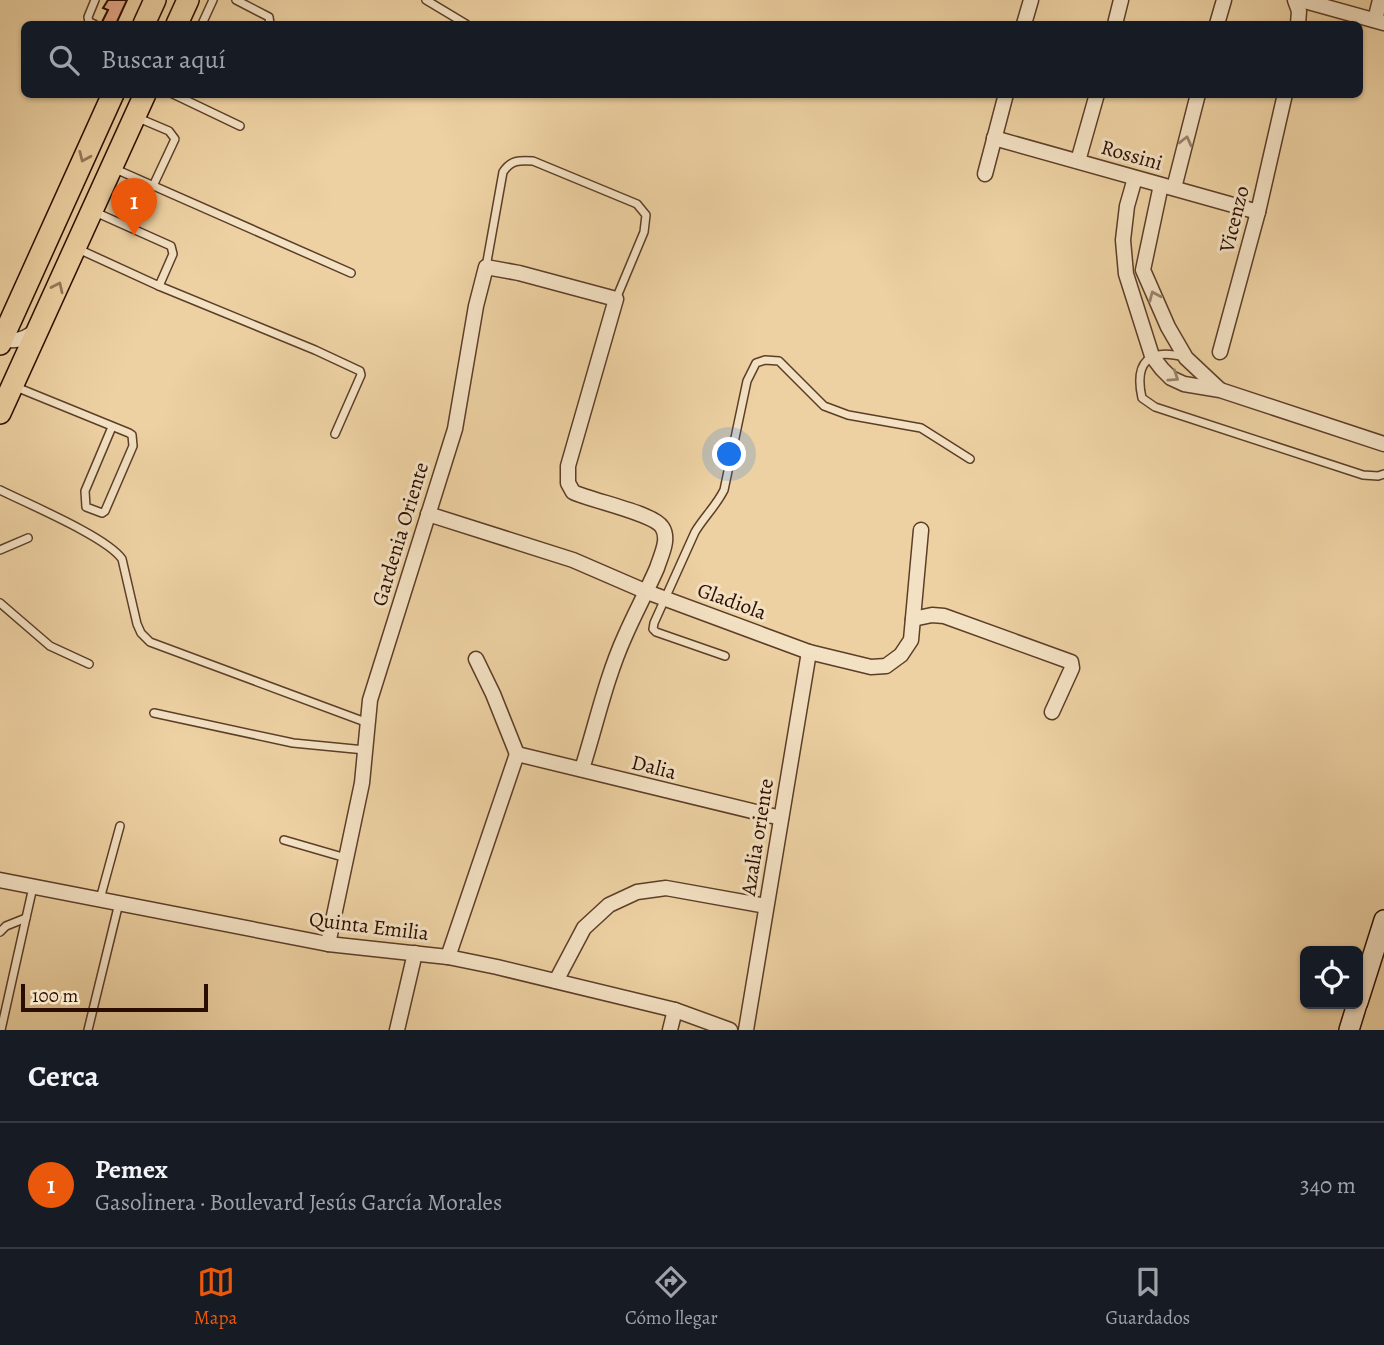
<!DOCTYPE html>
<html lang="es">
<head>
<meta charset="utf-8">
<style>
  :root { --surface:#171b24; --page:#242831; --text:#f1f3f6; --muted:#9ea1a6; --line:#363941; --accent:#ea580c }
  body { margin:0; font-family:Alegreya,serif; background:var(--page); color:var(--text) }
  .controls { position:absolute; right:21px; bottom:21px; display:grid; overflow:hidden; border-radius:10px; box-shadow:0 2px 5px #0004 }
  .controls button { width:63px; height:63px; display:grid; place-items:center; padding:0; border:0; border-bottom:2px solid var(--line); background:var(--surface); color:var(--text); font:35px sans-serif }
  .scale { position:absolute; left:21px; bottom:18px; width:187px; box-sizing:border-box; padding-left:7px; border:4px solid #2b0d00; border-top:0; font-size:19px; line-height:24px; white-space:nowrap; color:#2b0d00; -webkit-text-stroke:5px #f3e1c3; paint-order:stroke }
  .you { position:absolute; left:730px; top:455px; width:24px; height:24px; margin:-18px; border:5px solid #fff; border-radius:50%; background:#1a73e8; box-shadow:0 0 0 10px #1a73e833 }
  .badge { display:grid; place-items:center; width:46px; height:46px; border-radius:50%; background:var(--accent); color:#fff; font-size:23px; font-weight:700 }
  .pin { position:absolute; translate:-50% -58px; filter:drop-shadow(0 2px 4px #0008) }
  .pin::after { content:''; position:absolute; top:37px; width:24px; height:21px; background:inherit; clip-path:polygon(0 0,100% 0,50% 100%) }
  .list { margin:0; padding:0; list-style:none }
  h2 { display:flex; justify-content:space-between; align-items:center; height:91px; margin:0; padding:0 28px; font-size:30px }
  h2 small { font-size:23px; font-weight:400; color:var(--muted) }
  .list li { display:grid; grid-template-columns:46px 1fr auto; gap:21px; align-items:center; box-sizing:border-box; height:126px; padding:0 28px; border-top:2px solid var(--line) }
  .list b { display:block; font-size:26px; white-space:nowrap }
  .list p { margin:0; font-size:23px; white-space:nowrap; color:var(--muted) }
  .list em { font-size:23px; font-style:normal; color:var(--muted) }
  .icon { flex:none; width:38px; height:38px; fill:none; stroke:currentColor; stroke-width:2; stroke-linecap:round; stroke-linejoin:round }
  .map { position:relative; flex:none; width:1384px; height:1030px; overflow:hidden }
  .search { position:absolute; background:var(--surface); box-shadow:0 2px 5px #0004; left:21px; right:21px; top:21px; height:77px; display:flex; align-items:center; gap:18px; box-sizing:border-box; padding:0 24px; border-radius:10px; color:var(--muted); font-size:26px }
  .sheet { height:217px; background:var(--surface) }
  nav { display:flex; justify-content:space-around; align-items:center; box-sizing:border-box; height:98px; border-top:2px solid var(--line); background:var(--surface); font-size:19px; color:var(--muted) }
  nav a { display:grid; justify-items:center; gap:4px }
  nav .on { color:var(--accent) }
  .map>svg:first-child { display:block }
  .building { fill:#e8ab8b; stroke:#2b0d00; stroke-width:2 }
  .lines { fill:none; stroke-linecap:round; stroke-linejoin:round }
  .service-casing { stroke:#5c3e28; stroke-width:10 }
  .minor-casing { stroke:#5c3e28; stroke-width:17 }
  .secondary-casing { stroke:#2b0d00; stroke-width:22 }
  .primary-casing { stroke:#2b0d00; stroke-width:24 }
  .service { stroke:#f3e1c3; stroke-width:7 }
  .minor { stroke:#f3e1c3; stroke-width:14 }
  .secondary { stroke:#f3e1c3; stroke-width:19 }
  .primary { stroke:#edd1a2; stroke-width:21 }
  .oneway { stroke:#99826b }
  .oneway2 { stroke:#967959 }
  .labels { text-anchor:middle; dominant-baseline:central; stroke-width:6; stroke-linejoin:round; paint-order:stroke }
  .street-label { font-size:21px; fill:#2b0d00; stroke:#f3e1c3 }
</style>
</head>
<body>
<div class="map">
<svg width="1384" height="1030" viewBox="0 0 1384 1030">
  <rect width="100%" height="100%" fill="#edd1a2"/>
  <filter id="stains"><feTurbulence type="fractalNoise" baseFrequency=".00286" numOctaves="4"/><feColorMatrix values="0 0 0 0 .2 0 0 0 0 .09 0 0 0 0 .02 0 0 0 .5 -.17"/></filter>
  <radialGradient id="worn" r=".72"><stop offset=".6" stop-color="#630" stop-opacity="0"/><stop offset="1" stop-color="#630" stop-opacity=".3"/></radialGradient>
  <polygon class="building" points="108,0 127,0 116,24 101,24 108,10 103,8"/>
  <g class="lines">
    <defs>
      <g id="service">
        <polyline points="236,0 269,17 270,24"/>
        <polyline points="426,0 466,24"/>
        <polyline points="94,24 89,22 88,17 95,0"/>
        <polyline points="202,24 213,0"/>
        <polyline points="173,94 240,126"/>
        <polyline points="136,117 169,131 175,139 153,186"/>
        <polyline points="113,168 351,273"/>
        <polyline points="76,248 159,286 173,254 171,246 95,212"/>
        <path d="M486 267 503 172C511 160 519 160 533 161L637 204 646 215 644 232 616 299"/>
        <polyline points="159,286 315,350 360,371 361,375 335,434"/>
        <path d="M1184 357C1149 348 1134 362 1142 398L1155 407 1363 475 1378 476 1384 474"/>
        <polyline points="16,387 129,433 132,435 133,446 105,511 102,513 86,507 85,491 112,427"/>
        <path d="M0 490C28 504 107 537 122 559L137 624 141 633 150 642 368 723"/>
        <polyline points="0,550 28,538"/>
        <polyline points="0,603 50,646 89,664"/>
        <path d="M725 656 656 632 653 629 654 623 695 532C704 517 716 506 724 490L747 381 756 363 765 360 779 361 824 406 848 415 921 428 970 459"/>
        <polyline points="154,713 293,743 365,750"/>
        <polyline points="284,840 346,858"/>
        <polyline points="100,899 120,826"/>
        <polyline points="0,932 6,926 26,918 33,887"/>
        <polyline points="1,1030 26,918"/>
        <polyline points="88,1030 119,903"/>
      </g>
      <g id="minor">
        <polyline points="1295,0 1299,11 1298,24"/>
        <polyline points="1301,0 1384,23"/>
        <polyline points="1375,20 1380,0"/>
        <polyline points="1024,24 1031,0"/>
        <polyline points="1115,24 1121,0"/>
        <polyline points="1217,24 1224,0"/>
        <polyline points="994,138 1258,212"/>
        <polyline points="1078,161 1097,94"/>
        <polyline points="985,174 1006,94"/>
        <polyline points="1135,178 1127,206 1123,240 1126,274 1152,356 1162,369 1171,378 1184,384 1220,390 1384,444"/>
        <polyline points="1161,185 1143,270 1168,327 1186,358 1219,389"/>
        <polyline points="1174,188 1198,94"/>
        <path d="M0 339C14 342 27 340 37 329"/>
        <polyline points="1220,352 1258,212 1285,94"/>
        <polyline points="428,514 573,560 647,592 809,652 871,667 886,666 901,655 911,640 921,530"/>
        <polyline points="913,619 932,615 944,616 1071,662 1072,668 1052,712"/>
        <polyline points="476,659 493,694 517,754"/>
        <polyline points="517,754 781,818"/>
        <polyline points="0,880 328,944 448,957 497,967 675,1010 730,1030"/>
        <path d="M328 944 362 783 370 700 455 429 476 306 486 267 519 273 616 299 568 466V483L573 492C592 501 653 513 662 527 670 539 661 555 657 568 647 591 635 613 625 636 606 678 596 725 582 769"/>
        <polyline points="448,957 517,754"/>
        <polyline points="556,981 584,928 609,905 637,892 666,888 766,906"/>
        <polyline points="397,1030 415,953"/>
        <polyline points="670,1030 675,1010"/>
        <polyline points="746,1030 809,652"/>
      </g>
      <g id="secondary">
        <polyline points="1358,1002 1384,920"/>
        <polyline points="1349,1030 1357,1004"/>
      </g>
      <g id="primary">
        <polyline points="144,24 155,0"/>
        <polyline points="177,24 188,0"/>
        <polyline points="0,344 113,94"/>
        <polyline points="0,413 145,94"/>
      </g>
    </defs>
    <use href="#service" class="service-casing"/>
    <use href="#minor" class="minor-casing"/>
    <use href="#secondary" class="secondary-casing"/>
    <use href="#primary" class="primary-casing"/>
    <use href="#service" class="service"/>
    <use href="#minor" class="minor"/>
    <use href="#secondary" class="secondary"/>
    <use href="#primary" class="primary"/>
  </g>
  <defs><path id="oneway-chevron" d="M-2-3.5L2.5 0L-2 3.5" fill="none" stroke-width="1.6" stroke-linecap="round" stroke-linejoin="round" transform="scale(1.75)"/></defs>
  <g class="oneway">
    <use href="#oneway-chevron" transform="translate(1186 141) rotate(-76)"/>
    <use href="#oneway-chevron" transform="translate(1154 296) rotate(-113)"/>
    <use href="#oneway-chevron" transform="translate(1174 377) rotate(34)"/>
  </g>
  <g class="oneway2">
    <use href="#oneway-chevron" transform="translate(84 157) rotate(114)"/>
    <use href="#oneway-chevron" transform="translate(58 287) rotate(-65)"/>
  </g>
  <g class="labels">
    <g class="street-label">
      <text transform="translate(1132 155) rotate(16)">Rossini</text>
      <text transform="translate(1234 219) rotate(-76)">Vicenzo</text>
      <text transform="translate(400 534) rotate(-73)">Gardenia Oriente</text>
      <text transform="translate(732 601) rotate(20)">Gladiola</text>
      <text transform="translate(654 767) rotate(14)">Dalia</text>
      <text transform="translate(757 837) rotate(-81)">Azalia oriente</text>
      <text transform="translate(369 926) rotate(7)">Quinta Emilia</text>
    </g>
  </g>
  <rect width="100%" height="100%" filter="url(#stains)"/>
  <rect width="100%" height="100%" fill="url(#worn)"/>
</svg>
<div class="controls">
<button><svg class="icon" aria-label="locate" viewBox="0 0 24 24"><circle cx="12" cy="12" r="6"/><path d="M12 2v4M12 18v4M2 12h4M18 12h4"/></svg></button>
</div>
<div class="scale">100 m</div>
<div class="you"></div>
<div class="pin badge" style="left:134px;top:236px">1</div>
<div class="search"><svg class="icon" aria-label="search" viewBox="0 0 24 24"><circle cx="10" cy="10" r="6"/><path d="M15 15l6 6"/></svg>Buscar aquí</div>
</div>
<section class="sheet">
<h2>Cerca<small></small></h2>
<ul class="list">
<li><span class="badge">1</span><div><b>Pemex</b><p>Gasolinera · Boulevard Jesús García Morales</p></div><em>340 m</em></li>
</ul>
</section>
<nav>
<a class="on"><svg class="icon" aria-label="map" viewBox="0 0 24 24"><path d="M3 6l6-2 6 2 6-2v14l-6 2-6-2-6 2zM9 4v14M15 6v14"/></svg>Mapa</a>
<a><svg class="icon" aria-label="directions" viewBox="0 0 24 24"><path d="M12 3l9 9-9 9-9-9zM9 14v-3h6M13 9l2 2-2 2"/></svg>Cómo llegar</a>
<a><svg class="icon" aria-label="saved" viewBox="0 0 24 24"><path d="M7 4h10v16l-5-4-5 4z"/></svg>Guardados</a>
</nav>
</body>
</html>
